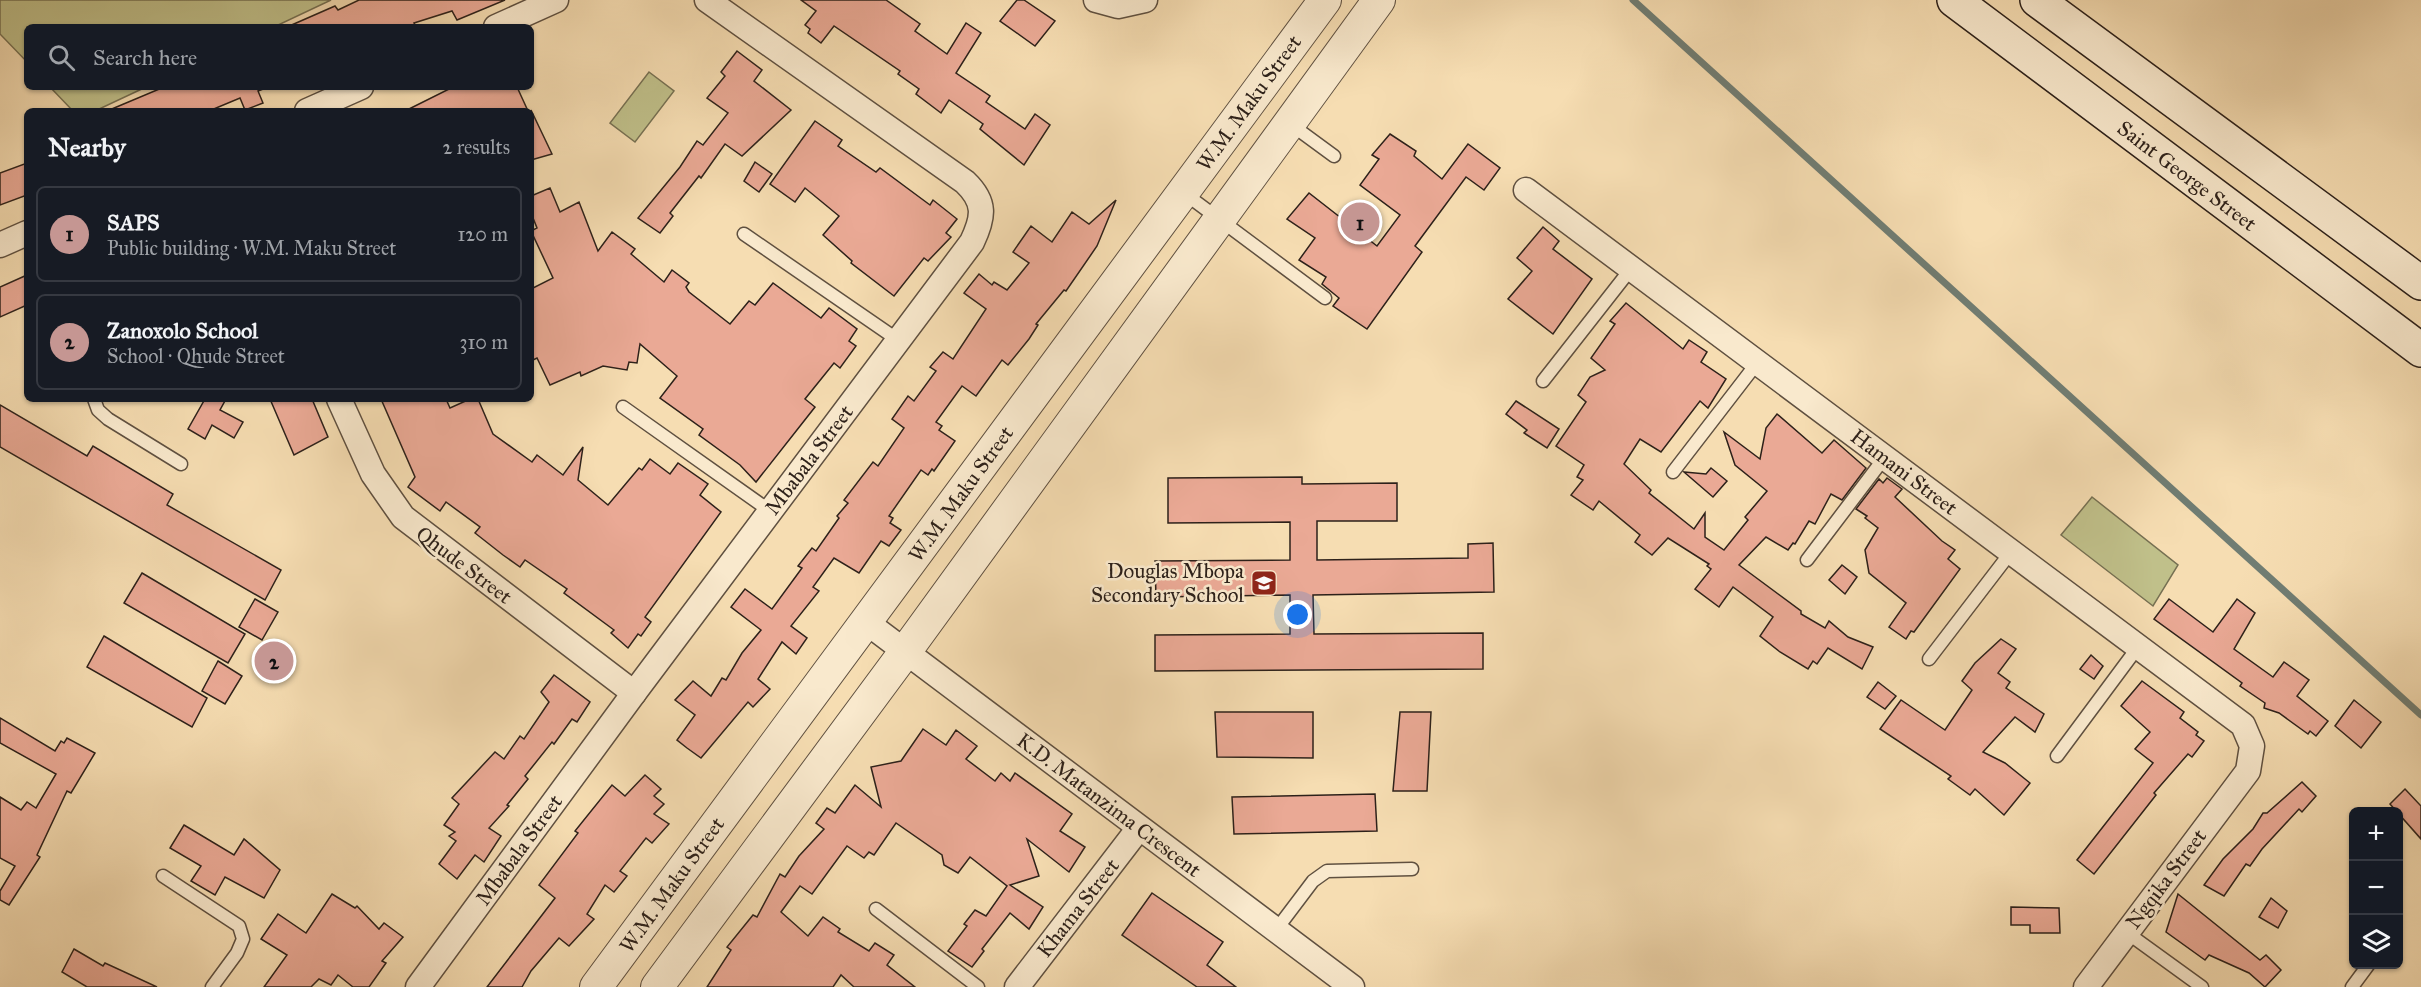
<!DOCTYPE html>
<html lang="en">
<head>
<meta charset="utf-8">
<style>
  :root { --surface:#171b24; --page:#242831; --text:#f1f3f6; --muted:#9ea1a6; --line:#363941; --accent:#c59692 }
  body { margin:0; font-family:"IM FELL Great Primer",serif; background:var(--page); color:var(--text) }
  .controls { position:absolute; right:18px; bottom:18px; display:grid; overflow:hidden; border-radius:9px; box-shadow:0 2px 4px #0004 }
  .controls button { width:54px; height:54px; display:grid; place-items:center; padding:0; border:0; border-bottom:2px solid var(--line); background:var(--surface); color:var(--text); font:30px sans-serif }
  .you { position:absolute; left:1298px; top:615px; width:21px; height:21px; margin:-15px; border:4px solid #fff; border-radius:50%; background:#1a73e8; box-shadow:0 0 0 9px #1a73e833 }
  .badge { display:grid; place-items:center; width:39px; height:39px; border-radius:50%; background:var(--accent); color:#111; font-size:20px; font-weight:700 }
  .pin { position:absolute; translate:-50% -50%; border:3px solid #fff; box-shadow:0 2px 6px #0006 }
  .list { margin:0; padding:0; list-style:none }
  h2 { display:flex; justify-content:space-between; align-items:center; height:78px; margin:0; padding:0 24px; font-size:26px }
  h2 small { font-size:20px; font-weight:400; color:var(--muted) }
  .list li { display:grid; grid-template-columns:39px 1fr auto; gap:18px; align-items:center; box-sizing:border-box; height:96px; margin:0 12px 12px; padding:0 12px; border:2px solid var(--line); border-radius:9px }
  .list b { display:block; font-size:22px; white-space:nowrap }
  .list p { margin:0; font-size:20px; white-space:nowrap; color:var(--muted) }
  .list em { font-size:20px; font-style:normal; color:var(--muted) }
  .icon { flex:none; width:33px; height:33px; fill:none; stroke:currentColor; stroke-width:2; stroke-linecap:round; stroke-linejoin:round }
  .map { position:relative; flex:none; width:2421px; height:987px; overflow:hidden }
  .search { position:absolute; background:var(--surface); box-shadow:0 2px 4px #0004; left:24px; top:24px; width:510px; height:66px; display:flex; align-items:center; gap:15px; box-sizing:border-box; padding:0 21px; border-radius:9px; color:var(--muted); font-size:22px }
  .panel { position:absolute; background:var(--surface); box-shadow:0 2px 4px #0004; left:24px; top:108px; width:510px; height:294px; border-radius:9px }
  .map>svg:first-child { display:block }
  .green { fill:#c0c08a; stroke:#767052; stroke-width:1.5 }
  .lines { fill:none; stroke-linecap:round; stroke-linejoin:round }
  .stream { stroke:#707d73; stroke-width:7 }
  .building { fill:#eaa995; stroke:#2d211a; stroke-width:1.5 }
  .service-casing { stroke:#5f5040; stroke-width:15 }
  .minor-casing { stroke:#5f5040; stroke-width:27 }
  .tertiary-casing { stroke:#5f5040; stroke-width:34 }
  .secondary-casing { stroke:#2d211a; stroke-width:36 }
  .service { stroke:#f9e9cd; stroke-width:12 }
  .minor { stroke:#f9e9cd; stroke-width:24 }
  .tertiary { stroke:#f9e9cd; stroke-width:32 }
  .secondary { stroke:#f9e9cd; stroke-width:33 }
  .labels { text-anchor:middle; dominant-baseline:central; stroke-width:5; stroke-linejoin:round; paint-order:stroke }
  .street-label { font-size:21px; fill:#2d211a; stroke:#f9e9cd }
  .poi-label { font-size:21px; fill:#2d211a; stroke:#f9e9cd; text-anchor:end }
</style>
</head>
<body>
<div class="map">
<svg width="2421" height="987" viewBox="0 0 2421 987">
  <rect width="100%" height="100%" fill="#f6ddb2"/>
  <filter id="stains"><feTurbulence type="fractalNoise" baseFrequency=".00333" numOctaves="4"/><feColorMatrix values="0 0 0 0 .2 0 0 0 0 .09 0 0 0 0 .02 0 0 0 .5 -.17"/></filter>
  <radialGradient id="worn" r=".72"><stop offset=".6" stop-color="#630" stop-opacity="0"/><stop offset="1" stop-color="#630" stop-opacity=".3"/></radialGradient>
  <g class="green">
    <polygon points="0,0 331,0 274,27 27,27 27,62 0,34"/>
    <polygon points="649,72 674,91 635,142 610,123"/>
    <polygon points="50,87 146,87 95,111 73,111"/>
    <polygon points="2092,497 2178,565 2153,606 2061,535"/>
  </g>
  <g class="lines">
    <polyline class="stream" points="1633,0 2421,715"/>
  </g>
  <g class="building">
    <polygon points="359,0 505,0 457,20 452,11 414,23 416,27 287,27 335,6 338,10"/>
    <polygon points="801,0 886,0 920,24 915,31 947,54 966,23 981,33 956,73 990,96 986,102 1025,129 1035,114 1050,125 1024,165 980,129 983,124 949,100 941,113 916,94 919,89 898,74 900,71 834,26 821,43 808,33 810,29 805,25 816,11"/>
    <polygon points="1017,0 1024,0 1055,21 1035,46 1000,21"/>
    <polygon points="737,51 762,70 754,81 791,110 742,156 725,144 701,178 699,176 670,213 673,216 660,233 638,218 680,167 697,141 703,145 728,113 707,98 725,76 721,72"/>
    <polygon points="164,87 266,87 266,88 258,91 263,103 245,110 240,98 209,111 107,111"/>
    <polygon points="453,87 517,87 528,111 405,111"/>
    <polygon points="531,110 552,154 531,160"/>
    <polygon points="815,121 842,140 838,146 876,172 880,168 930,205 933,200 957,219 946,233 951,237 928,261 924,258 894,296 851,263 852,261 823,235 839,216 805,188 795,202 770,184"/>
    <polygon points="1390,134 1416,151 1414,156 1442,179 1468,144 1500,168 1484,190 1466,177 1415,246 1422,252 1367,329 1333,306 1339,298 1322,284 1326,277 1299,260 1315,238 1287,219 1309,193 1377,246 1400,215 1360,185 1379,159 1372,155"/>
    <polygon points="755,162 772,174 759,192 744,181"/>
    <polygon points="27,163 27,195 0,205 0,173"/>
    <polygon points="550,188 560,212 579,202 598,251 612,232 635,249 631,254 664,282 672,270 689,283 686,287 689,292 730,324 749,301 755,305 773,283 821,318 829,308 857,329 849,341 856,346 840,368 834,363 805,399 815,407 756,482 740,465 699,435 703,429 660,398 677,376 640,344 637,363 629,362 627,370 603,366 581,376 580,372 550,385 537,358 531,361 531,289 553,278 531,231 537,228 531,213 531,196"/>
    <polygon points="1116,200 1097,246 1066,291 1064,290 1036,324 1038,325 1029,339 1008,365 1002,360 976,396 962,386 936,422 942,426 939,430 955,441 934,471 932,469 928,475 921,470 889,516 893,518 890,523 901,530 889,546 881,541 859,573 834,558 813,587 819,591 791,626 807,638 796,654 782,642 758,679 770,689 753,707 748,702 701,758 687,748 677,740 695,715 675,700 693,681 711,696 722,678 726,680 742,653 761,630 731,607 745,589 772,609 802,568 798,566 812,548 816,551 839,518 837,516 848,503 844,500 873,462 878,466 904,428 892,419 908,396 914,401 936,371 930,367 943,352 953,359 986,309 964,293 979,274 992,285 994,282 1007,290 1029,263 1013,252 1031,226 1052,242 1072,212 1089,224"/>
    <polygon points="1543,227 1559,241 1553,249 1592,279 1553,334 1508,299 1532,271 1517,258"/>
    <polygon points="27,275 27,305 0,317 0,287"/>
    <polygon points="1626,303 1683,349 1689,340 1707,352 1701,362 1726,379 1708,408 1700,401 1661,452 1640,439 1624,464 1651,490 1649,493 1694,529 1705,513 1705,537 1724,550 1748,520 1745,517 1767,491 1735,465 1724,432 1760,459 1766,428 1777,414 1822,453 1834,440 1866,468 1842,500 1831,494 1815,524 1809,521 1795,544 1793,543 1788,550 1766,537 1739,565 1801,611 1801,614 1825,628 1829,621 1848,637 1873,647 1862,669 1828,648 1817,664 1813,661 1808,669 1780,652 1760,636 1773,617 1733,587 1719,607 1695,589 1711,569 1707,566 1709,564 1668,538 1652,555 1635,542 1640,535 1599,501 1593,510 1571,495 1583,480 1577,477 1584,465 1556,446 1586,402 1578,395 1590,377 1605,370 1591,358 1615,324 1610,321"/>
    <polygon points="205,399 226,399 220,410 243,422 234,438 212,425 205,439 188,429"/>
    <polygon points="270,399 312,399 328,437 294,455"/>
    <polygon points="381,399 446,399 450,408 470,399 478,399 493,434 532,462 537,455 563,475 583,447 578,480 608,505 639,468 642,470 650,459 670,474 678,463 708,484 700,495 721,512 645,617 651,622 641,636 638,634 628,648 611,633 614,630 564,593 567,589 525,560 520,567 503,555 475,533 480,527 446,502 440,511 408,487 415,477"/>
    <polygon points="1516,401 1559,429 1547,448 1524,433 1527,430 1506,414"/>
    <polygon points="0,405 87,456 93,446 173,494 167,505 281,570 265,600 0,447"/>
    <polygon points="1711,468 1727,481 1713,497 1684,472 1706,474"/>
    <polygon points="1302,477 1302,484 1397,483 1397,521 1317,521 1317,560 1468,558 1468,544 1493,543 1494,592 1313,595 1314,634 1483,633 1483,669 1155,671 1155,635 1290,634 1290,595 1156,597 1155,561 1290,560 1290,522 1168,523 1168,478"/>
    <polygon points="1887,478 1902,489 1895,497 1942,541 1955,550 1948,559 1960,569 1914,632 1911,631 1906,639 1889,627 1906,603 1869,573 1865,550 1878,528 1865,518 1867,516 1856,509 1879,479 1883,483"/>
    <polygon points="1842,565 1857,577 1845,594 1829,580"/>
    <polygon points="142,573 245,634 228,663 124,603"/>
    <polygon points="255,599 278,612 262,640 239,627"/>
    <polygon points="2169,599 2213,632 2237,599 2255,613 2234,649 2273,677 2284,662 2309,680 2297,696 2328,721 2316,736 2310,731 2308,734 2279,713 2264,708 2265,703 2240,686 2242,683 2154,619"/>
    <polygon points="104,636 207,698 192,727 87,667"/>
    <polygon points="2001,639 2016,649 1998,673 2010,682 2006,688 2044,714 2035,732 2015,717 1983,752 2005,763 2030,783 2004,815 1975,789 1970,795 1948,779 1951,776 1880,729 1901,700 1945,730 1972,690 1962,681 1975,663"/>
    <polygon points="2091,655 2103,666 2094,679 2080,669"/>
    <polygon points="218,661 242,676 225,704 202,691"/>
    <polygon points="554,675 590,702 577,722 572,719 554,744 552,742 525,776 528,779 507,805 509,806 489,828 501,836 484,862 475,855 457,879 439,864 456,841 449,836 455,832 444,825 459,804 452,798 495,752 504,759 520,736 524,739 549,702 541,692"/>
    <polygon points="2142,681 2184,712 2180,718 2198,732 2196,735 2204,741 2192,757 2188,754 2154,793 2156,795 2094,874 2077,860 2153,763 2135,749 2150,732 2121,706"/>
    <polygon points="1878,682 1896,696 1885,709 1867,697"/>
    <polygon points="2354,700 2381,722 2361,748 2335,726"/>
    <polygon points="1215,712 1313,712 1313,758 1217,757"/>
    <polygon points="1400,712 1431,712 1427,791 1393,791"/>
    <polygon points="0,718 55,751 61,741 64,743 67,738 95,753 71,793 67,791 37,855 40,857 9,905 0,900 0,891 15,866 0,858 0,797 21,810 27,802 36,808 56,774 0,743"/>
    <polygon points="923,729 946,745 956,730 977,746 966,759 995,781 1001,773 1010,781 1015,773 1072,814 1060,831 1085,847 1069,872 1027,839 1039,876 1010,885 1043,907 1029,929 1010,913 982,949 984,951 972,967 948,951 967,926 964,924 975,910 986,916 1007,886 970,857 958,873 944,865 942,855 896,823 874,855 869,852 864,858 847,846 812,894 800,886 781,912 808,936 823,917 840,929 838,932 869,951 875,943 894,955 887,965 915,987 854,987 841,975 833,987 707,987 731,950 727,947 753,915 757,917 780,874 785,877 799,856 824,829 816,823 827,808 835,813 855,785 881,807 871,767 901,761"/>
    <polygon points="645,775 661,789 654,796 664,804 654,814 669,824 652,843 646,838 620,871 627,876 614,892 605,885 587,914 594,919 569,946 559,938 531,971 522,987 487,987 555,898 539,885 578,833 575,831 612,785 625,796"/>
    <polygon points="2302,782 2316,796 2302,812 2299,809 2262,849 2250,866 2246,864 2224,896 2204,885 2223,859 2253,829 2263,813 2267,813"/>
    <polygon points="2405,789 2421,806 2421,839 2390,804"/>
    <polygon points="1375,794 1377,831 1234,834 1232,797"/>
    <polygon points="184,825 234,855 244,839 280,870 264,898 225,877 215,895 191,881 201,866 170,848"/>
    <polygon points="1152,893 1223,942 1207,965 1236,987 1197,987 1122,935"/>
    <polygon points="332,894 355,908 357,906 379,929 384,923 403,937 382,961 386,963 369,987 353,987 338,975 331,985 319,979 311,987 264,987 287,955 261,939 278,914 306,933"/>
    <polygon points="2178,894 2260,960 2266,955 2281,970 2265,987 2249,973 2209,955 2205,960 2166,932"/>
    <polygon points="2271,898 2287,911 2278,928 2259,917"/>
    <polygon points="2011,907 2059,908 2060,933 2030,933 2030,925 2011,925"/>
    <polygon points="74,949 103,966 105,963 157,987 87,987 62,972"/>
  </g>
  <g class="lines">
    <defs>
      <g id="service">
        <polyline points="1289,123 1334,156"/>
        <polyline points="1184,193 1325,298"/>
        <polyline points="744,234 898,340"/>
        <polyline points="1543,381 1630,270"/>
        <polyline points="94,399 98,410 108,419 181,464"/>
        <polyline points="623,407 770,511"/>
        <polyline points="1673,472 1757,363"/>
        <polyline points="1807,560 1885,457"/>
        <polyline points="1929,659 2011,552"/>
        <polyline points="2057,756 2138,647"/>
        <polyline points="163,876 239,926 243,939 237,953 212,987"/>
        <polyline points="876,909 978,987"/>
        <polyline points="1276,930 1313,881 1327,871 1412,869"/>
        <polyline points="2126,932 2202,987"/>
        <polyline points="2352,987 2369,964"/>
      </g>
      <g id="minor">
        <polyline points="1096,0 1118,6 1145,0"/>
        <polyline points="496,27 556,0"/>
        <polyline points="307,111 361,87"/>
        <polyline points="1526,190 2243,725 2252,746 2248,771 2086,987"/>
        <polyline points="0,245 27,233"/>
        <polyline points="339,399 373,474 403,517 634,693"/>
        <polyline points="866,622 1352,987"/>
        <path d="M418 987 634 693 972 242C984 217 986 202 965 182L707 0"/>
        <polyline points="1017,987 1139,828"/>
      </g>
      <g id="tertiary">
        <polyline points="596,987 1325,0"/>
        <polyline points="657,987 905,652 1379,0"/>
      </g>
      <g id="secondary">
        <polyline points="1954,0 2421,350"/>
        <polyline points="2037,0 2421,283"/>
      </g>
    </defs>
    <use href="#service" class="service-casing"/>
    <use href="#minor" class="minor-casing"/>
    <use href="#tertiary" class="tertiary-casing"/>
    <use href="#secondary" class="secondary-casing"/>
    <use href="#service" class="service"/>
    <use href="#minor" class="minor"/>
    <use href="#tertiary" class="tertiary"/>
    <use href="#secondary" class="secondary"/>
  </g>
  <defs>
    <symbol id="school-square" viewBox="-11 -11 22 22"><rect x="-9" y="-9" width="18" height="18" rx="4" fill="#8f2418" stroke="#f9e9cd"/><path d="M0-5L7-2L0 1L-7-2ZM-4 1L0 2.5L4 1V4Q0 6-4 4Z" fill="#fff"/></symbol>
  </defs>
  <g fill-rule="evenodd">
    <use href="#school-square" x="1249" y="568" width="30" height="30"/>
  </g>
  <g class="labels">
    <g class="street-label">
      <text transform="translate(1249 103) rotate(-54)">W.M. Maku Street</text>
      <text transform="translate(2187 176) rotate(37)">Saint George Street</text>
      <text transform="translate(809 460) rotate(-53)">Mbabala Street</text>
      <text transform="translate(1904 472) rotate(37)">Hamani Street</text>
      <text transform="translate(961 494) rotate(-54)">W.M. Maku Street</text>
      <text transform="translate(464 565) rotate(37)">Qhude Street</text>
      <text transform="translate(1109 805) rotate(37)">K.D. Matanzima Crescent</text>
      <text transform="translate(519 850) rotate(-54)">Mbabala Street</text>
      <text transform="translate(2166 879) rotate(-53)">Ngqika Street</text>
      <text transform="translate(672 885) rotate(-54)">W.M. Maku Street</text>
      <text transform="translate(1078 908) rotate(-52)">Khama Street</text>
    </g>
    <g class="poi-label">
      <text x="1244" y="571">Douglas Mbopa<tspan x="1244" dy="24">Secondary School</tspan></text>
    </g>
  </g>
  <rect width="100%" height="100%" filter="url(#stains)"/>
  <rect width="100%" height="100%" fill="url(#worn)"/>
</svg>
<div class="controls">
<button>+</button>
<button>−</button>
<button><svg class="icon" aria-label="layers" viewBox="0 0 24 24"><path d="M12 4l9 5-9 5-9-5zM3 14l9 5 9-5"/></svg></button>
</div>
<div class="you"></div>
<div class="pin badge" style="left:1360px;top:222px">1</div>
<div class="pin badge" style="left:274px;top:661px">2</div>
<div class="search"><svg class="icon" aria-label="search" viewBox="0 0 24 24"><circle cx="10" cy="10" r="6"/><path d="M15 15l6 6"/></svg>Search here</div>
<section class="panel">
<h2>Nearby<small>2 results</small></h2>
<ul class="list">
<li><span class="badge">1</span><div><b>SAPS</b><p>Public building · W.M. Maku Street</p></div><em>120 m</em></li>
<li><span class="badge">2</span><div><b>Zanoxolo School</b><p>School · Qhude Street</p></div><em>310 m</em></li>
</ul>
</section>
</div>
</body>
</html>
